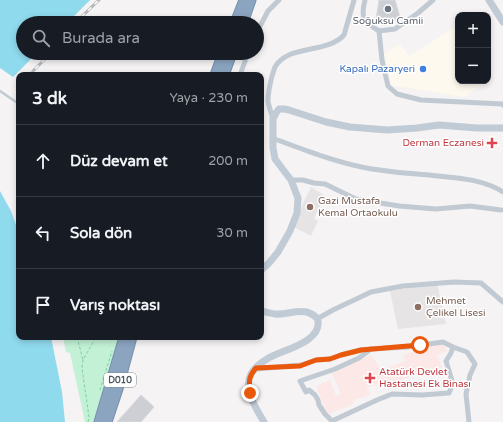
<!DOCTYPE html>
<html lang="tr">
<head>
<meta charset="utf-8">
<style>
  :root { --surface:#171b24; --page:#242831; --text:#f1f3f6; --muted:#9ea1a6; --line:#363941 }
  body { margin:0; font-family:"Varela Round",sans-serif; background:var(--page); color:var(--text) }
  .controls { position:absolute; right:12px; top:12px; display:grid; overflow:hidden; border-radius:8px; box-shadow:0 2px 6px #0003 }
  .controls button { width:36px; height:36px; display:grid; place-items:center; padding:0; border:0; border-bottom:1px solid var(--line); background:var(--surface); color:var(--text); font:20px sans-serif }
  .stop { position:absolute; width:12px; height:12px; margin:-9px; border:3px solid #ea580c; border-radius:50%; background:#fff }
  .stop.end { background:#ea580c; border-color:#fff; box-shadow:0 1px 4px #0008 }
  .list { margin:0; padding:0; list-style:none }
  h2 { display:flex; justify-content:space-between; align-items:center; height:52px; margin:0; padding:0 16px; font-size:17px }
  h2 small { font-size:13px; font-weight:400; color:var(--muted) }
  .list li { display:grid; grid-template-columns:26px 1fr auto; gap:12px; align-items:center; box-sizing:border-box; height:72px; padding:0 16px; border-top:1px solid var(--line) }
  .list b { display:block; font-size:15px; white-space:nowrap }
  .list em { font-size:13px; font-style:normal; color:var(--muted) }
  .icon { flex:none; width:22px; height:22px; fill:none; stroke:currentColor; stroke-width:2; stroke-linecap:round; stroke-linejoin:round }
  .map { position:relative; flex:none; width:503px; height:422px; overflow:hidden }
  .search { position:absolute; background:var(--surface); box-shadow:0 2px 6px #0003; left:16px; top:16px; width:248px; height:44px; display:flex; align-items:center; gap:10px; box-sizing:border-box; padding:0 14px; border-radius:22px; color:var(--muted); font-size:15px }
  .panel { position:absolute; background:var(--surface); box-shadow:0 2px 6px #0003; left:16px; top:72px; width:248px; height:268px; border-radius:8px }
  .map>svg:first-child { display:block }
  .commercial { fill:#fdf9ef }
  .education { fill:#e6e4e5 }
  .medical { fill:#fce8e6 }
  .green { fill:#c3f1d5 }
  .water { fill:#90daee }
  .building { fill:#cdcfd5; stroke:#d7d9de }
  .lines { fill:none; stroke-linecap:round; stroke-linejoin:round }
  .highway-casing { stroke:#7690ad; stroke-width:11 }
  .path { stroke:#7ad0a6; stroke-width:1; stroke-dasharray:3 2; stroke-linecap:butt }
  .lane { stroke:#c1cad2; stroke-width:2.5 }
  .street { stroke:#c1cad2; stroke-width:5 }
  .secondary { stroke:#c1cbd6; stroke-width:7 }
  .highway { stroke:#8ba5c1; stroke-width:9 }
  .rail-casing { stroke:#b5b8bd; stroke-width:3 }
  .rail { stroke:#fff; stroke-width:1.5; stroke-dasharray:4.5; stroke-linecap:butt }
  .route { stroke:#ea580c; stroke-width:5 }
  .worship-dot { fill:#6b7280; stroke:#fff; stroke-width:1.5 }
  .shop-dot { fill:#3f7fe0; stroke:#fff; stroke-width:1.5 }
  .health-dot { fill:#e0444e; stroke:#fff; stroke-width:1.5 }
  .education-dot { fill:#8d6e63; stroke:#fff; stroke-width:1.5 }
  .labels { text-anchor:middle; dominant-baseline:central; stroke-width:3; stroke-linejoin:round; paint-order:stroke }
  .shield { fill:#fff; stroke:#808990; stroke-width:1 }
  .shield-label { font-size:9px; font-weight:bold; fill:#4a5661 }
  .worship-label { font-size:10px; fill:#5b616d; stroke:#fff }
  .shop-label { font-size:10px; fill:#366cbe; stroke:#fff; text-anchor:end }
  .health-label { font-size:10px; fill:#be3a42; stroke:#fff; text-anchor:end }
  .education-label { font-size:10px; fill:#785e54; stroke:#fff; text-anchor:start }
</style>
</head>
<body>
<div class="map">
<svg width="503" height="422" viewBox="0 0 503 422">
  <rect width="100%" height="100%" fill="#f5f3f3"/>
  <polygon class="commercial" points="457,26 458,29 458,81 488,81 464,97 391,85 384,54 400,44 409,56"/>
  <g class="education">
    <polygon points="311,187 325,196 314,218 318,221 311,236 292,226"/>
    <polygon points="437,283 446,324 398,329 390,291"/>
  </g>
  <polygon class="medical" points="443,342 447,351 437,355 443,370 431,374 428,370 388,385 377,388 377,384 367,387 370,395 353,400 353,404 326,415 317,386 330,380 336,396 341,394 332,373 371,355 381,370 405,361 403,355 411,352 421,352"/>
  <polygon class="green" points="63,337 120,337 95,422 85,422 70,353 66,352"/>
  <g class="water">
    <polygon points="0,0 90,0 67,23 23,23 23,53 37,53 13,77 0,68"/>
    <polygon points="0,191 11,211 19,233 19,337 51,337 62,392 65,422 0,422"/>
  </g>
  <g class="building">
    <polygon points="379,0 395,0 400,17 396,21 376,20"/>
    <polygon points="141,395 154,407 141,422 117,422"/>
  </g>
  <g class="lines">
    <defs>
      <g id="highway">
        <polyline points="235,23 244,0"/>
        <polyline points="243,23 251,0"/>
        <polyline points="215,75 223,53"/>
        <polyline points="224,75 232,53"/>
        <polyline points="99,422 124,337"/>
        <polyline points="107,422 118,389 132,337"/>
      </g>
    </defs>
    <use href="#highway" class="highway-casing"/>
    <g class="path">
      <polyline points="77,337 83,360"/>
      <polyline points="92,337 93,342"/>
      <polyline points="100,390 112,351"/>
      <polyline points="88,422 89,417 82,368 83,360 96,337"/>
    </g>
    <polyline class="lane" points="0,91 19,104"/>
    <g class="street">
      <path d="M365 0C360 19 364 21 379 31L382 60 388 86 397 94 421 100 502 104 503 105"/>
      <polyline points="379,31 395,29 418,13 433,0"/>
      <polyline points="257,32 268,11 279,0"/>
      <polyline points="240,75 248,53"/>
      <path d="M273 119C271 113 269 107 268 101 268 93 270 84 272 76 273 73 274 70 275 67 288 44 327 54 344 35L354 0"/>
      <path d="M272 138C305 150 337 163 372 169 391 172 410 174 429 175 454 178 481 178 503 192"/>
      <polyline points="291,180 303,180 314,183 325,184 356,199 399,206 436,209 470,206 501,210"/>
      <polyline points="317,319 333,310 371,292 403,286 454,282 481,283 503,302"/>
      <polyline points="371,349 359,358 335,369 300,381 306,392 309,390 315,395 318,400 319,405 325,414 332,421 377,400 392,394 422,395 449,393 453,384 446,361 451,353 453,347 467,352 475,364 470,375 466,394 469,422"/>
      <polyline points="256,369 301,365 316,360 330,359 341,355 361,350 371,349 408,347 443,342 453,347"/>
    </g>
    <g class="secondary">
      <polyline points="489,0 503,22"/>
      <polyline points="261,270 269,263 278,252 290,231 297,213 298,198 291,180 275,159 273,148 273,119 276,113 279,109 284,109 289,110 326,122 350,127 387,130 417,128 439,125 477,128 503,128"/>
      <path d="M261 311C267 312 273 315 279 314 288 314 297 310 307 312 312 314 317 316 318 321 321 343 281 350 267 359 262 362 254 368 251 374 243 388 256 409 264 422"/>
    </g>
    <use href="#highway" class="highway"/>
    <defs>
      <g id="rail">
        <polyline points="75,23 99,0"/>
        <polyline points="29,75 51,53"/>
      </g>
    </defs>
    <use href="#rail" class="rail-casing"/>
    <use href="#rail" class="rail"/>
  </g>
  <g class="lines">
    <path class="route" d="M250 393C249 382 248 377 256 368L300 366 316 360 330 359 341 355 361 350 420 345"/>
  </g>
  <circle class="worship-dot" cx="388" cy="9" r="4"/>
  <circle class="shop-dot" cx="423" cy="69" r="4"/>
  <g class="health-dot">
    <path d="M490 137h4v4h4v4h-4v4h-4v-4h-4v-4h4z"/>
    <path d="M368 372h4v4h4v4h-4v4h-4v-4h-4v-4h4z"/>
  </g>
  <g class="education-dot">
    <circle cx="310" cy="207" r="4"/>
    <circle cx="418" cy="307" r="4"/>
  </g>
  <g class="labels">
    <rect class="shield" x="104" y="373" width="32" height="14" rx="3"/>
    <g class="shield-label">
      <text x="120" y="380">D010</text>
    </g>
    <g class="worship-label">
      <text x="388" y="21">Soğuksu Camii</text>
    </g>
    <g class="shop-label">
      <text x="415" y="69">Kapalı Pazaryeri</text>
    </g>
    <g class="health-label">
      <text x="484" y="143">Derman Eczanesi</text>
      <text x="379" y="372" text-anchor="start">Atatürk Devlet<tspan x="379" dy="12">Hastanesi Ek Binası</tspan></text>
    </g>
    <g class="education-label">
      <text x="318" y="201">Gazi Mustafa<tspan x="318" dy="12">Kemal Ortaokulu</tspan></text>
      <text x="426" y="301">Mehmet<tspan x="426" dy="12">Çelikel Lisesi</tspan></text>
    </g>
  </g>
</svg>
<div class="controls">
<button>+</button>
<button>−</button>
</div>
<div class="stop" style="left:420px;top:345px"></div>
<div class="stop end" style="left:250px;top:393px"></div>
<div class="search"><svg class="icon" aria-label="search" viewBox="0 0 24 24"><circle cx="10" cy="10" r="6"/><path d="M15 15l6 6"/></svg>Burada ara</div>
<section class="panel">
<h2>3 dk<small>Yaya · 230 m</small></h2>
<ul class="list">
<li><svg class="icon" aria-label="ahead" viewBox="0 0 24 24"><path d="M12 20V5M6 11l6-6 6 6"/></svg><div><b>Düz devam et</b></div><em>200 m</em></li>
<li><svg class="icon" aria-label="left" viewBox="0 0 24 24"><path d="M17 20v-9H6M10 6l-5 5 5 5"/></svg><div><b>Sola dön</b></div><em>30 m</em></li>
<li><svg class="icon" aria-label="arrive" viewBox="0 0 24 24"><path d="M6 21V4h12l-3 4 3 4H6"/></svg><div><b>Varış noktası</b></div></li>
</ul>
</section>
</div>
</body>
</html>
